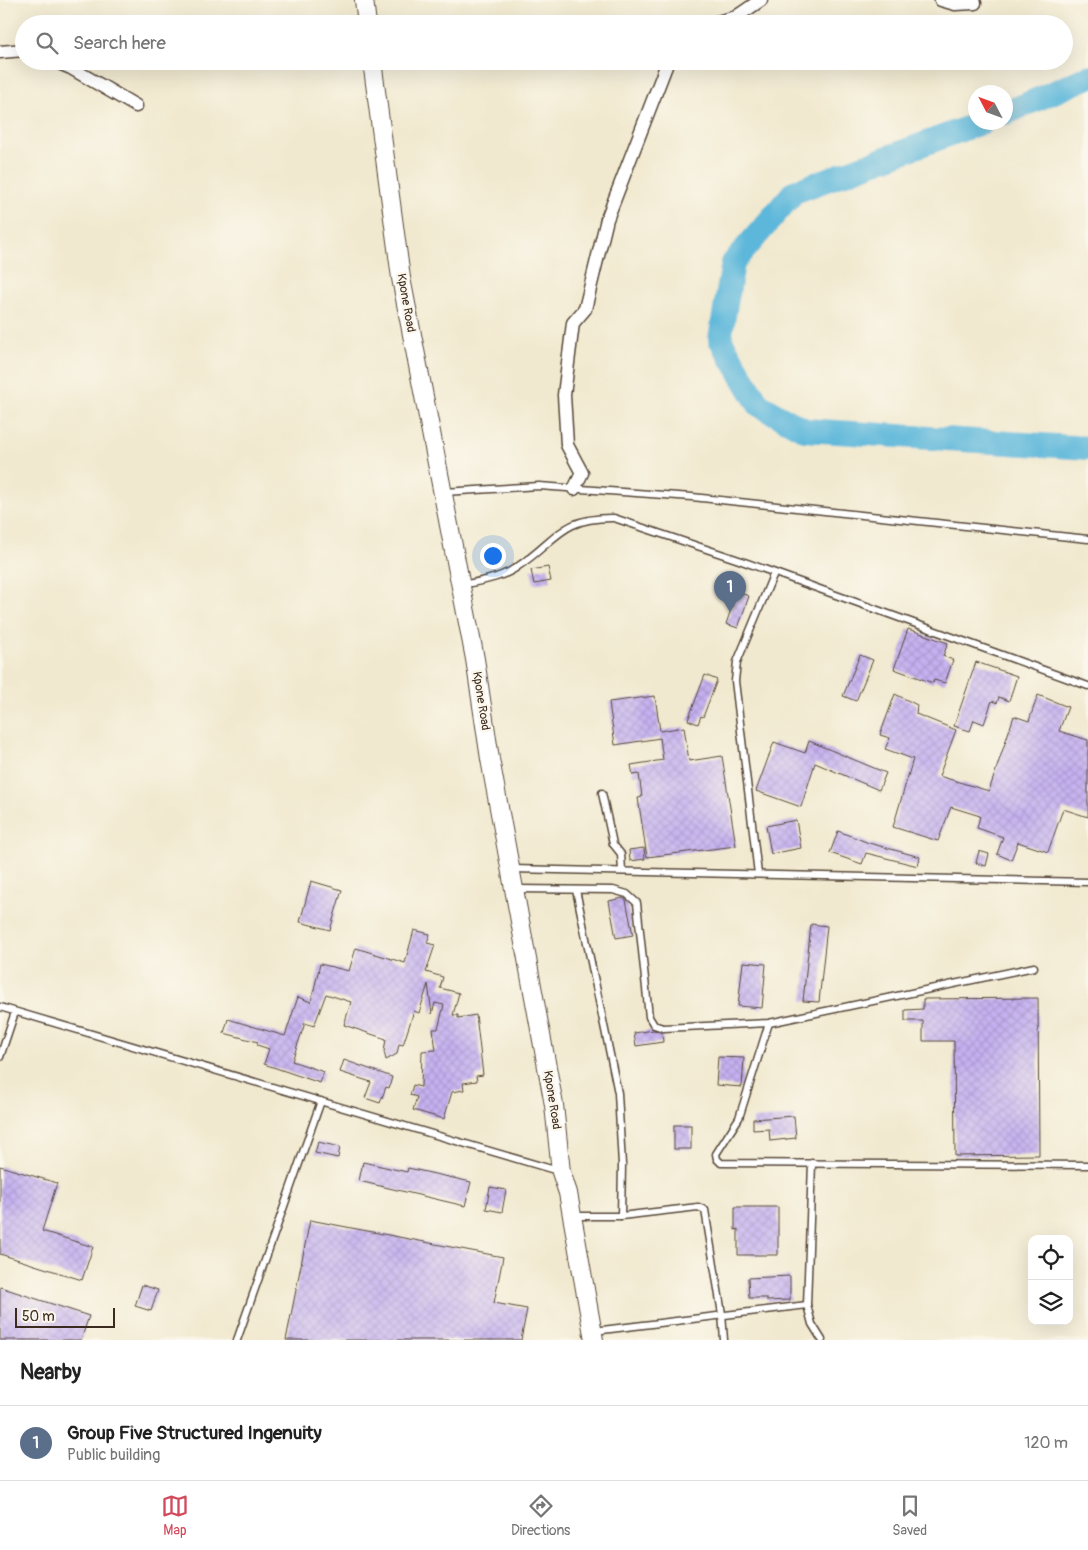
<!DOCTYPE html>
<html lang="en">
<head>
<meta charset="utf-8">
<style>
  :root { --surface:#fff; --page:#f6f6f6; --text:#222; --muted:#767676; --line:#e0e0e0; --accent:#d1495b }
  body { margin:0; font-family:Pangolin,sans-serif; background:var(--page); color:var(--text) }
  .controls { position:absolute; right:15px; bottom:15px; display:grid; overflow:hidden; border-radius:10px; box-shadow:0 5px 20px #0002 }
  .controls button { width:45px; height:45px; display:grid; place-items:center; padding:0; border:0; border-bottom:1px solid var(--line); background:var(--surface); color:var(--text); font:25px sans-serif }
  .compass { position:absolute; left:968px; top:85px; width:45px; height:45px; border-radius:50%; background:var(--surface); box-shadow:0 5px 20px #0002; rotate:311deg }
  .scale { position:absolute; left:15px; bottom:12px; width:100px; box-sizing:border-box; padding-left:5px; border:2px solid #3b2a1e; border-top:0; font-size:14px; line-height:18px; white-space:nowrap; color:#3b2a1e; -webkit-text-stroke:4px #fbf7ec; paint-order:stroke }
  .you { position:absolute; left:492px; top:555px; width:18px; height:18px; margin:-12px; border:4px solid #fff; border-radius:50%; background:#1a73e8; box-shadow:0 0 0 8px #1a73e833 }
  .badge { display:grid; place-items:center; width:32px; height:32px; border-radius:50%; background:var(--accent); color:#fff; font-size:16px; font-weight:700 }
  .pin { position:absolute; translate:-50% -41px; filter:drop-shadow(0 1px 2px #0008) }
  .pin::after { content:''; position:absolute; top:26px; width:18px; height:15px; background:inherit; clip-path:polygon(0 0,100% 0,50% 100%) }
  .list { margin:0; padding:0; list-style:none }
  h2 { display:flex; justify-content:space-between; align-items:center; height:65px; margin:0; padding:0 20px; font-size:21px }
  h2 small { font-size:16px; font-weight:400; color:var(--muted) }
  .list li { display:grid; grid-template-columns:32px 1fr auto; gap:15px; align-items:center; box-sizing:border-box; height:75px; padding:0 20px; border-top:1px solid var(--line) }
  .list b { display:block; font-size:19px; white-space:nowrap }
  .list p { margin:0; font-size:16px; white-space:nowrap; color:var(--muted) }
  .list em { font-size:16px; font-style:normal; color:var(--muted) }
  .icon { flex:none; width:28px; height:28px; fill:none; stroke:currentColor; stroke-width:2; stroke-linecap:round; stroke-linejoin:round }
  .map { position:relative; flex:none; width:1088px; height:1340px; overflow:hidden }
  .search { position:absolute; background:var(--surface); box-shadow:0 5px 20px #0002; left:15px; right:15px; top:15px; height:55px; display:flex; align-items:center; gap:12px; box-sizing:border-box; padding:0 18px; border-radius:28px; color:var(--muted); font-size:19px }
  .sheet { height:140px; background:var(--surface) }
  nav { display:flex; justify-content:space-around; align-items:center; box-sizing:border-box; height:70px; border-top:1px solid var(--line); background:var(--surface); font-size:14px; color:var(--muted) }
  nav a { display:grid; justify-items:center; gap:2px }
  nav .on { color:var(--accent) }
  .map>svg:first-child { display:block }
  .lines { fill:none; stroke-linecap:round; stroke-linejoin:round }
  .river { stroke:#5db7da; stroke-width:24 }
  .building { fill:url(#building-cross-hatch) }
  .service-casing { stroke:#564739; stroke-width:9 }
  .minor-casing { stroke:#564739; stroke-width:15 }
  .secondary-casing { stroke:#564739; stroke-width:20 }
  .service { stroke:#fff; stroke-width:6 }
  .minor { stroke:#fff; stroke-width:12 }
  .secondary { stroke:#fff; stroke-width:18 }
  .labels { text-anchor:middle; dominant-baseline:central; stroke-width:5; stroke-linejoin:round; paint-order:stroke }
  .street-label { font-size:12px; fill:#3b2a1e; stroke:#fbf7ec }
</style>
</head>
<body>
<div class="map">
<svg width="1088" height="1340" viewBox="0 0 1088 1340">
  <defs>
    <pattern id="building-cross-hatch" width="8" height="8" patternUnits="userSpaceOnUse" patternTransform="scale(1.25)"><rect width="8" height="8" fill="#c5b1f0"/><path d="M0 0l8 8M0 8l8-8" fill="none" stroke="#aa98cd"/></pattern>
  </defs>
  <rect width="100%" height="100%" fill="#fbf7ec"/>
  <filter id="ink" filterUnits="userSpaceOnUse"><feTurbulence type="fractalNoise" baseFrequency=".02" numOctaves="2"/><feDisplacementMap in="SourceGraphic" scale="10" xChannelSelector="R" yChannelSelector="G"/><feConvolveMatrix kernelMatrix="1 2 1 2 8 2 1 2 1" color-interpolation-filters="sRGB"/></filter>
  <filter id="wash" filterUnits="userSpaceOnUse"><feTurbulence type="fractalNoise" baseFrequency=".0096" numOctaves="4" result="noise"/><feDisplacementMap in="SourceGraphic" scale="20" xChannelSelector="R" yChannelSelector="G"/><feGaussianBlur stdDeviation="1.12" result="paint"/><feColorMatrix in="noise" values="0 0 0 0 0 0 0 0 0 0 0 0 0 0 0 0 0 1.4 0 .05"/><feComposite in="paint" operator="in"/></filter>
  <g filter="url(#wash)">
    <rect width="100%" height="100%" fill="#f1e9cf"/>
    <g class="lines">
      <g class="river">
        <polyline points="1006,113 1088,77"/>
        <polyline points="983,122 794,192 733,263 720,339 759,405 805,430 1088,448"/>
      </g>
    </g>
    <g id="blocks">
      <g class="building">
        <polygon points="548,567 551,581 534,584 531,570"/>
        <polygon points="737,592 749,596 738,628 726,624"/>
        <polygon points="908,629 948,643 943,656 953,660 945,683 934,680 933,683 894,669"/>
        <polygon points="860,655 873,660 856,701 843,696"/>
        <polygon points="976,662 1017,676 1009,701 999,697 997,703 992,701 984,724 974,720 970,731 954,726"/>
        <polygon points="705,675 717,680 703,717 701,716 698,724 688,720"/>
        <polygon points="895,694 917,705 916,714 956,730 939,776 989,791 1014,716 1029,721 1038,695 1068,707 1059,731 1088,740 1088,817 1063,809 1048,852 1018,842 1011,860 997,854 1003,837 977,828 980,816 951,807 938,841 893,827 913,759 885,749 890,738 880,735"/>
        <polygon points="655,696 660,731 684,727 689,761 722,756 736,846 647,857 638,798 642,797 639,774 633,775 631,765 663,760 660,738 615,745 609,702"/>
        <polygon points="809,741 886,773 879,790 815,763 801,807 756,791 774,742 805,753"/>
        <polygon points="796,820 801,848 771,854 766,826"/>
        <polygon points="838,831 869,843 920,857 918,866 866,853 862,864 830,853"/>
        <polygon points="644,848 645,859 630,861 629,850"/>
        <polygon points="979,851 989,854 986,866 976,863"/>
        <polygon points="311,881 342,890 330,930 300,922"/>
        <polygon points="623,898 626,900 633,935 616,938 609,901"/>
        <polygon points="811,924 827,926 819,1002 803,1001"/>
        <polygon points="414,930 430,934 427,943 435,945 426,972 443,977 440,988 459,993 453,1015 458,1015 458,1018 476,1015 483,1075 476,1076 477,1081 463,1083 464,1090 452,1092 444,1119 413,1110 417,1097 410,1095 413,1085 421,1087 422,1051 436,1050 433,1029 438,1029 444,1005 435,1003 432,1014 428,984 419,1013 414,1011 403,1045 399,1044 397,1054 386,1060 384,1052 386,1039 344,1025 351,1002 326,994 314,1026 305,1023 292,1061 324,1072 320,1083 264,1064 269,1049 257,1045 258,1042 224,1033 228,1019 285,1036 298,997 311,1002 320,964 349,971 356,948 405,963"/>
        <polygon points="743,962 766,964 762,1008 738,1006"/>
        <polygon points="1038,998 1039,1155 955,1156 954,1041 923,1041 923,1021 905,1021 905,1010 923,1009 923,999"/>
        <polygon points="654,1030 662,1033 663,1042 636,1046 634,1033"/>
        <polygon points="718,1057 744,1058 742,1087 716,1085"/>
        <polygon points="344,1060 392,1077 389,1088 386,1087 380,1103 365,1098 371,1082 340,1072"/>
        <polygon points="794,1116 796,1138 770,1141 769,1129 753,1130 753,1119"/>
        <rect x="674" y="1125" width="17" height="24"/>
        <polygon points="318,1142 340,1147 338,1158 315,1153"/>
        <polygon points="363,1162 407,1172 408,1168 471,1182 465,1206 359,1181"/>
        <polygon points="0,1166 57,1183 42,1231 93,1247 82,1280 0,1254"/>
        <polygon points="490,1187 506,1190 502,1212 486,1209"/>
        <polygon points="735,1207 778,1207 778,1255 738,1255 738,1229 735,1230"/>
        <polygon points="310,1220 503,1257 494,1303 527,1309 521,1340 286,1340"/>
        <polygon points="790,1276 790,1300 767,1301 767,1298 749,1298 748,1278"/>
        <polygon points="142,1285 158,1290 151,1311 135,1306"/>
        <polygon points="0,1287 89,1316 81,1340 0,1340"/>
      </g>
    </g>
  </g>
  <g filter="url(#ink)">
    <use href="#blocks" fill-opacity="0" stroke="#564739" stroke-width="1"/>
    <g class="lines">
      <defs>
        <g id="service">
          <polyline points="444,492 539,486 692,497 1088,539"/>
          <path d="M462 585C480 581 502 578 517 567 557 541 560 517 614 518L739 560 1088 686"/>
          <polyline points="602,793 613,844 621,854 622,871"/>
          <polyline points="512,869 1088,882"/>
          <polyline points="758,874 735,681 737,662 774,573"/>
          <polyline points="516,889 613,890 627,894 637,903 649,1017 654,1025 663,1028 769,1023 1034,967"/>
          <polyline points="576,890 618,1093 622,1165 621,1216"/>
          <polyline points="0,1007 558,1171"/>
          <polyline points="769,1023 739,1118 716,1154 717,1159 721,1163 1088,1165"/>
          <polyline points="0,1057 15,1012"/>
          <polyline points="812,1163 807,1305 812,1324 822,1340"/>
          <polyline points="573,1216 621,1216 698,1207 705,1210 722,1314 724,1340"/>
          <polyline points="594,1331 807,1305"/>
          <polyline points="237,1340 321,1101"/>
        </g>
        <g id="minor">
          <polyline points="941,0 955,4 975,3"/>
          <polyline points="710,24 736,17 761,0"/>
          <polyline points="0,52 24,50"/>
          <polyline points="54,61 71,68 136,106"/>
          <polyline points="574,489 582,473 567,445 564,395 573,323 585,309 607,219 668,61"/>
        </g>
        <g id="secondary">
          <polyline points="364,0 367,24"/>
          <polyline points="372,61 401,278 475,659 490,759 554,1105 561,1172 568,1193 594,1340"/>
        </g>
      </defs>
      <use href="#service" class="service-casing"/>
      <use href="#minor" class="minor-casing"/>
      <use href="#secondary" class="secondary-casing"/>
      <use href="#service" class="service"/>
      <use href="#minor" class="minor"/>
      <use href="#secondary" class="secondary"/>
    </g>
  </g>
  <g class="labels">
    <g class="street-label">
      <text transform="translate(406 303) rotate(80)">Kpone Road</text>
      <text transform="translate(481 701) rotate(81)">Kpone Road</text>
      <text transform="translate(552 1100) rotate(81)">Kpone Road</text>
    </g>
  </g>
</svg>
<div class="controls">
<button><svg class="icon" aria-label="locate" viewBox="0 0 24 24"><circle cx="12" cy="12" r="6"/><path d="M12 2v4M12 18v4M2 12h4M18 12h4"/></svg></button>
<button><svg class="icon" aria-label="layers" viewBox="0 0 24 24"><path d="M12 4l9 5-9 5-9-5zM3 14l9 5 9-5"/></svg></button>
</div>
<svg class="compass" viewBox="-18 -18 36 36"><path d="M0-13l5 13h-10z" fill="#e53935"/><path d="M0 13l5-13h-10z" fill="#767676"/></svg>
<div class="scale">50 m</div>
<div class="you"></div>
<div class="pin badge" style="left:730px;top:612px;background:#5c6f8a">1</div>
<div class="search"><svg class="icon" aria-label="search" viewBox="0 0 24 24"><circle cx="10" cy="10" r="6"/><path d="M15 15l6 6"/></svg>Search here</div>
</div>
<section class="sheet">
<h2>Nearby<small></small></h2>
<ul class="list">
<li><span class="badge" style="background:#5c6f8a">1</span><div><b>Group Five Structured Ingenuity</b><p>Public building</p></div><em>120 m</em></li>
</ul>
</section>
<nav>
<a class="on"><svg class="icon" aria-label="map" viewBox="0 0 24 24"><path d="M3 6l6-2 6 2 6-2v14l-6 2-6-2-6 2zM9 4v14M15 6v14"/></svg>Map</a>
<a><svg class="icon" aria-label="directions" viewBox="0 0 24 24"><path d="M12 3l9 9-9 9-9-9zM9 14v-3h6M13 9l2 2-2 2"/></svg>Directions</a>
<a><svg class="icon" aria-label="saved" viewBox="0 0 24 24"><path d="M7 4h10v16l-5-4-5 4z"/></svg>Saved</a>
</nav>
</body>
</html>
